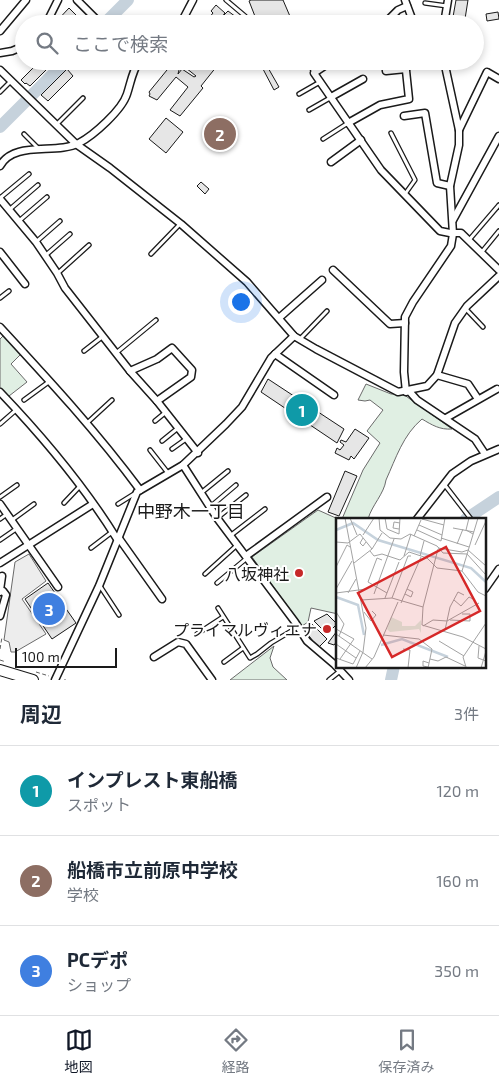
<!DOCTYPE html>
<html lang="ja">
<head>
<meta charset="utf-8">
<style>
  :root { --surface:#fff; --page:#f6f6f7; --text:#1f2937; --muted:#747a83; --line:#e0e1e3; --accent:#111827 }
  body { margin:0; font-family:"Exo 2","Noto Sans JP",sans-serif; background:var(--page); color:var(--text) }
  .scale { position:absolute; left:15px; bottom:12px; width:102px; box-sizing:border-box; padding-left:5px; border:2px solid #1a1a1a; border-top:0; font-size:14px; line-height:18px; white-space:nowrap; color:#1a1a1a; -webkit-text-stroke:4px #fff; paint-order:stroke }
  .you { position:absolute; left:240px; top:301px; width:18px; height:18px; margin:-12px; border:4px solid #fff; border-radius:50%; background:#1a73e8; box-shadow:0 0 0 8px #1a73e833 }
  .badge { display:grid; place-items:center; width:32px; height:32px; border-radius:50%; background:var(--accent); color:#fff; font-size:16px; font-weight:700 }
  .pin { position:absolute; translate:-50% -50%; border:2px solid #fff; box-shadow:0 1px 5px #0006 }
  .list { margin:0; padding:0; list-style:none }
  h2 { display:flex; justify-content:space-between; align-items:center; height:65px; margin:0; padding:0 20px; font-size:21px }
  h2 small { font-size:16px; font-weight:400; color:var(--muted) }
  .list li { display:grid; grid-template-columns:32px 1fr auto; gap:15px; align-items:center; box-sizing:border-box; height:90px; padding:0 20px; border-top:1px solid var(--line) }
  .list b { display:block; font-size:19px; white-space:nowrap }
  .list p { margin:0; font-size:16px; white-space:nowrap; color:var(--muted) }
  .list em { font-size:16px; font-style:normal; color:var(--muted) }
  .icon { flex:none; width:28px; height:28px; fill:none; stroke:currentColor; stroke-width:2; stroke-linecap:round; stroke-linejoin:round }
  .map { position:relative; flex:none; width:499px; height:680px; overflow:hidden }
  .search { position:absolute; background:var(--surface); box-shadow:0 2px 8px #0003; left:15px; right:15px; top:15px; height:55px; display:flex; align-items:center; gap:12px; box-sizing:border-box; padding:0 18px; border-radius:28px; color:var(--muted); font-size:19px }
  .sheet { height:335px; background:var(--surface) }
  nav { display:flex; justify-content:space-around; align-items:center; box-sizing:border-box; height:70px; border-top:1px solid var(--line); background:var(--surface); font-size:14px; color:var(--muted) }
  nav a { display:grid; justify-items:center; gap:2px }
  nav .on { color:var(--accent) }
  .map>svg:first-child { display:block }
  .green { fill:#e0efe3; stroke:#6a6a6a }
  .parking { fill:#ededed; stroke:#6a6a6a }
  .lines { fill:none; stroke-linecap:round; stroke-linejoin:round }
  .river { stroke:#c6d2dc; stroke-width:12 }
  .building { fill:#e6e6e6; stroke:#1a1a1a }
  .service-casing { stroke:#1a1a1a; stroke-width:5.5 }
  .minor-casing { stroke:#1a1a1a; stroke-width:9 }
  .primary-casing { stroke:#1a1a1a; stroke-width:12 }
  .path { stroke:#5f5f5f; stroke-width:1; stroke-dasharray:4 2.5; stroke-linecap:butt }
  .service { stroke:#fff; stroke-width:3 }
  .minor { stroke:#fff; stroke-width:6 }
  .primary { stroke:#fff; stroke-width:10 }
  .poi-dot { fill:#c62828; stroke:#fff; stroke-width:2 }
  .labels { text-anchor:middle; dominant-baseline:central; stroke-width:4; stroke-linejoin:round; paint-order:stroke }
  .poi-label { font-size:16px; fill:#1a1a1a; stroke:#fff; text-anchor:end }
  .neighbourhood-label { font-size:18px; fill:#1a1a1a; stroke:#fff }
  .inset-river { fill:none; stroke:#c6d2dc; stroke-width:2.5 }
  .inset-road { fill:none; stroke:#a3a3a3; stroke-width:1 }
  .view { fill:#d62828; fill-opacity:0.15; stroke:#d62828; stroke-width:2.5 }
  .inset-edge { fill:none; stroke:#1a1a1a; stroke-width:2.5 }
</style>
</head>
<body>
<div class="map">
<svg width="499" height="680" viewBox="0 0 499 680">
  <rect width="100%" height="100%" fill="#fff"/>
  <g class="green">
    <polygon points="3,336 21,354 11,364 27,382 9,396 0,388 0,339"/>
    <path d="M366 384 391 394H403L452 429C440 430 432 425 422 419 403 435 396 458 386 480 384 494 372 505 368 519H342L363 470 380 443 367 431 383 410 370 400 365 401 358 400Z"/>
    <polygon points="318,510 338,519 338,614 311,608 308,622 302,626 252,557"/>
    <polygon points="274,646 270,658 273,667 287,680 230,680"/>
  </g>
  <polygon class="parking" points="29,554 46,581 22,599 46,634 15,652 11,652 9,642 4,640 15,562"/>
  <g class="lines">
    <g class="river">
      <polyline points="104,24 128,0"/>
      <polyline points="0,127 66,61"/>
      <polyline points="466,519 499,497"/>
      <polyline points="391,680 394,666"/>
    </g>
  </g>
  <g class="building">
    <polygon points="251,0 283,0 292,21 287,24 258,24 249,1"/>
    <polygon points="456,0 468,0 465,19 453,17"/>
    <polygon points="216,5 225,13 216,24 204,24 213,13 211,11"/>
    <polygon points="69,8 85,24 54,24"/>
    <polygon points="228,11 236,17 234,20 239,24 224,24 219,20"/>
    <polygon points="498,12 499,19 487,21 486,14"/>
    <polygon points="40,61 55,61 30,86 26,83 25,84 21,80"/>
    <polygon points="173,61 179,61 176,65 179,70 178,74 182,69 194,77 196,76 186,68 185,63 183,61 197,61 203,66 207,61 221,61 201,86 203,88 180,116 170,110 188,87 176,77 157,100 149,96 150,94 149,92 167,70 164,68 169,62 172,63"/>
    <polygon points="267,66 279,87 274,90 263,69"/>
    <polygon points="67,69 73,76 48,101 41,95"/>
    <polygon points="166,118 183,132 166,153 149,139"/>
    <polygon points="201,182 209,189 205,194 197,186"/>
    <polygon points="268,379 344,429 337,443 261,392"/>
    <polygon points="355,429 369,438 354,459 351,456 349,460 335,453 337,448 340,450 344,445 340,442 341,440 346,442"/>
    <polygon points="345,471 357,476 339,516 328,512"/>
    <polygon points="48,583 76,623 52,639 25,599"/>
    <polygon points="327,614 337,624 327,634 314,621"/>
    <polygon points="311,623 327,639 318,648 304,629"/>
    <polygon points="337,631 338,640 334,645 328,643"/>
  </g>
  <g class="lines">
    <defs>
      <g id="service">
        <polyline points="226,0 245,16 250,24"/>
        <polyline points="425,3 447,6"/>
        <polyline points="307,61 314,72"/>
        <polyline points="0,92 11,81"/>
        <polyline points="299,94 320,82"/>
        <polyline points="309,110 330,98"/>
        <polyline points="57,124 83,98"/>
        <polyline points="391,133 415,180 405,194"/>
        <polyline points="24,134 38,148"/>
        <polyline points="323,139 348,123"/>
        <polyline points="0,198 29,174"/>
        <polyline points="9,210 38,185"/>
        <polyline points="19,221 47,197"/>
        <polyline points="469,240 499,205"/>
        <polyline points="36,242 60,221"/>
        <polyline points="481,253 499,231"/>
        <polyline points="151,254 180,224"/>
        <polyline points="46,255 70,234"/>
        <polyline points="58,273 89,245"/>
        <polyline points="0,298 9,291"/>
        <polyline points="465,308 483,327"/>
        <polyline points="300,339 327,311"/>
        <polyline points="84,351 102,337"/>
        <polyline points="116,353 156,320"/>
        <polyline points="24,400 50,381"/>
        <polyline points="155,421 166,412"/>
        <polyline points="87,423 112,400"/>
        <polyline points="0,424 16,410"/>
        <polyline points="162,441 178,428"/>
        <polyline points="172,449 186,439"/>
        <polyline points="150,450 168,473"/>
        <polyline points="444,484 471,519"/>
        <polyline points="201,493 228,471"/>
        <polyline points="0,497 17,485"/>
        <polyline points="64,503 81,485"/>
        <polyline points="118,504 134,494"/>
        <polyline points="210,507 236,485"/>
        <polyline points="217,518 246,495"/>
        <polyline points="0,519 7,514"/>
        <polyline points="12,520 34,504"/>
        <polyline points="230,536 265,509"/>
        <polyline points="0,540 16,529"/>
        <polyline points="91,548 112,532"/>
        <polyline points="205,574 236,546"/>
        <polyline points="217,583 247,558"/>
        <polyline points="100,586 119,615"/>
        <polyline points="218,608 250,658 257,654 271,643 298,627"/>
        <polyline points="197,634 223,617"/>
        <polyline points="224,662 243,648"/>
        <polyline points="329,680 340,671"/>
      </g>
      <g id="minor">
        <polyline points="77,0 99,22"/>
        <polyline points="405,0 414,24"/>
        <polyline points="46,24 58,0"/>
        <polyline points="179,24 182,21 193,0"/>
        <polyline points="384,24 398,10 407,6"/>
        <polyline points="444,24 448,0"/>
        <polyline points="0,31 26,0"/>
        <polyline points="0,53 12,51 24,46"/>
        <polyline points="332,61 314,73 381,170 440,231 450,233 461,233 499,270"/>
        <polyline points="385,61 386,71 406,69"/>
        <polyline points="0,70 76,144 110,168 181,224 247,282 294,336 316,349 398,392 427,386 437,375 455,323 467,306 499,276"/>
        <polyline points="331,97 363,79"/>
        <polyline points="404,116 425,113 437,183 450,186"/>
        <polyline points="348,123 380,105 409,99 405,61"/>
        <polyline points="459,130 487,72 499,79"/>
        <polyline points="331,162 361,140"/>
        <path d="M0 166C14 140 56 155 79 143 94 135 122 110 127 94 131 82 132 72 139 61"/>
        <polyline points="0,199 36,242 57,273 65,288 130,371 157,359 172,348 192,370 191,377 157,401"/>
        <polyline points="453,220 499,136"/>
        <polyline points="0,252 25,284"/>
        <polyline points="333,270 390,324 405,323"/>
        <polyline points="279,318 322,280"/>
        <path d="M0 327C49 380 97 432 140 490"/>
        <polyline points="275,354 334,395"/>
        <polyline points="130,371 157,401 198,453"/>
        <polyline points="437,375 468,384 478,399"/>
        <polyline points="409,391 417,400 475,439 485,454"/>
        <path d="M0 392C44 438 83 484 117 539"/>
        <polyline points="406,392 404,372 405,317 413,302 451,246 453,234 450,186 459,145 459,130 444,61"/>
        <polyline points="446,418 497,389"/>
        <polyline points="183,465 217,518 295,622 307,641 334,664 349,680"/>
        <polyline points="0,504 58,587"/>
        <polyline points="417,519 452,474 471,461 499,449"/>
        <polyline points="118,537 162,599"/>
        <polyline points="246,556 327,497"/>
        <polyline points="0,563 93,504"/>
        <polyline points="485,589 499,569"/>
        <polyline points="0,590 2,576"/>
        <polyline points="0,592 3,591 6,595 0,616"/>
        <polyline points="154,657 178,642 186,644 212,680"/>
        <polyline points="55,680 99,586 137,492 183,465 226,424 242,407 271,358 294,336"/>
      </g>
      <polyline id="primary" points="0,670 33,680"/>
    </defs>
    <use href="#service" class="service-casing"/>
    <use href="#minor" class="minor-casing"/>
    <use href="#primary" class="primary-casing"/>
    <g class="path">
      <polyline points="0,649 2,637"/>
      <polyline points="0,660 6,662"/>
      <polyline points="36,672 49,676"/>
      <polyline points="64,680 66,680"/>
    </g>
    <use href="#service" class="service"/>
    <use href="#minor" class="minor"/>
    <use href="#primary" class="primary"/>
  </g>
  <g class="poi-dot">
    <circle cx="299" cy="573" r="5"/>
    <circle cx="327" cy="629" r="5"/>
  </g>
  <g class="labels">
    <g class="poi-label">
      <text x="289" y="573">八坂神社</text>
      <text x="317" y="629">プライマルヴィエナ</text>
    </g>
    <g class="neighbourhood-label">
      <text x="191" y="511">中野木一丁目</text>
    </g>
  </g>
  <g transform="translate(336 518)">
    <rect width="150" height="150" fill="#fff"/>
    <path d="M55 99 66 104V108H79L85 102V115L83 111 54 114 51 111Z" fill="#e0efe3"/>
    <path class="inset-river" d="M0 12 17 5 42 22 135 50 150 64M0 79 22 87 28 117M45 127 66 121 112 139"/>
    <path class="inset-road" d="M9 0 30 110 27 134 20 150M14 0 21 17M43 0 44 12 54 20 65 21 74 16 101 28 107 35 131 36 150 57M49 0 51 11 63 16 64 0M133 0 130 12 137 16M142 0 126 53 142 74 150 78M86 1 108 7M83 7 106 17M117 10 138 14M63 11 57 10 58 4 64 5M81 12 105 23 109 0M27 17 38 0M78 18 85 2M27 20 24 25 27 28 30 24M105 20 133 29M0 24 12 25 24 16 36 31M121 26 127 11M139 27 150 3M102 30 126 34 132 32 150 48M102 31 87 89 86 107 127 119 150 131M34 33 38 38 46 36 64 42 73 34 91 40 101 50 126 53M68 38 75 16M84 38 88 23M46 42 41 40 32 64 51 75M18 45 36 31 46 15M0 49 11 27 14 29M0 71 16 43M0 75 30 71M12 75 20 61M38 76 58 21M69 76 75 79 77 74 71 71 85 39M49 80 63 44M56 80 72 38H75M25 82 56 80 87 89M118 82 125 88 133 79 137 81M65 85 71 71M0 94 8 106 3 118M28 94 35 103 40 97 36 93M114 102 134 103V96H126M87 108 97 102 111 103 143 85M0 111 18 121 4 141M109 112 114 89 122 74 128 77M0 116 36 141M47 117 83 121 96 131 92 150M103 123 128 138M0 126 20 140M143 128 142 140 150 143M67 131 74 132 72 150M0 140 17 146 24 133M94 141 102 143 110 139 129 148M92 149 87 148V143L93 145M130 149 127 139 150 105M29 150 38 139 62 84M145 150 150 133"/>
    <path class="view" d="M110 29 144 93 56 139 22 75Z"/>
    <rect width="150" height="150" class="inset-edge"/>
  </g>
</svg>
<div class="scale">100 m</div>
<div class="you"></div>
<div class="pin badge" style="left:302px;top:410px;background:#0f9aa8">1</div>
<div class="pin badge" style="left:220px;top:134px;background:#8d6e63">2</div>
<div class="pin badge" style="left:49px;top:609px;background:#3f7fe0">3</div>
<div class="search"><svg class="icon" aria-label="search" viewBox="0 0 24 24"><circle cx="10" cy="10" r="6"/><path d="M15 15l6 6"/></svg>ここで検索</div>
</div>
<section class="sheet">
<h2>周辺<small>3件</small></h2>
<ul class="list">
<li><span class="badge" style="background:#0f9aa8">1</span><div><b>インプレスト東船橋</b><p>スポット</p></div><em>120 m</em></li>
<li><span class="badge" style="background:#8d6e63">2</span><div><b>船橋市立前原中学校</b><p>学校</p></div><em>160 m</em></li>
<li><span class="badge" style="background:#3f7fe0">3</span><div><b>PCデポ</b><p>ショップ</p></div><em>350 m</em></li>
</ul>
</section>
<nav>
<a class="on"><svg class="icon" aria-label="map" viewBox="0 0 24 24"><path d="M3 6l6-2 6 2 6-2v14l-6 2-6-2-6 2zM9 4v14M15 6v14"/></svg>地図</a>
<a><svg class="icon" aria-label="directions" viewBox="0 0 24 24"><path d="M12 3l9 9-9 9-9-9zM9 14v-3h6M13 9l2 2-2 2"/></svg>経路</a>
<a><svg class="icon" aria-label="saved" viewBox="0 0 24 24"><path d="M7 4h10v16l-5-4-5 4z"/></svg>保存済み</a>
</nav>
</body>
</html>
